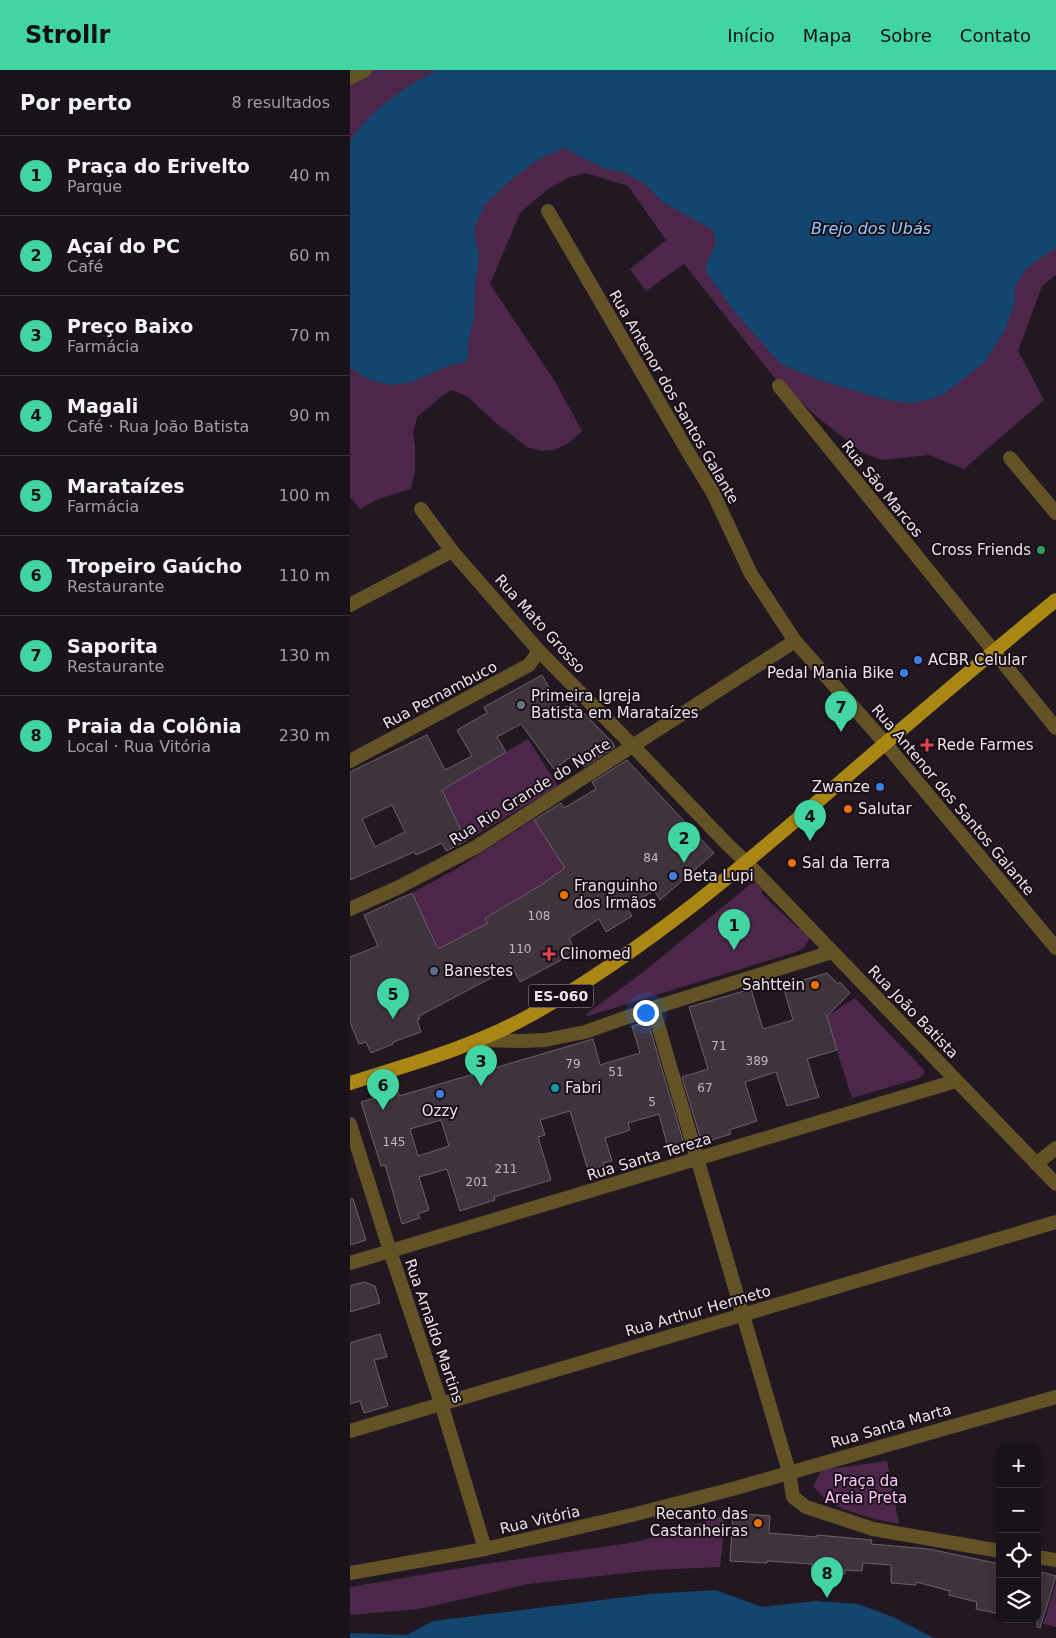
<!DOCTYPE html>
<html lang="pt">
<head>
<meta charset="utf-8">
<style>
  :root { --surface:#1a121a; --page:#272027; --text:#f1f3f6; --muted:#9f9ea2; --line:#383239; --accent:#42d4a1 }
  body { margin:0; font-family:"DejaVu Sans",sans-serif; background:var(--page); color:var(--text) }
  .controls { position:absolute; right:15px; bottom:15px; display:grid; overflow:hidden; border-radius:10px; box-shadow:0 2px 12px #0003 }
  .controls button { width:45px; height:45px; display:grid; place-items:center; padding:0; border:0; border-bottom:1px solid var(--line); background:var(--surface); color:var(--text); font:25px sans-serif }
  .you { position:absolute; left:295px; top:942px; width:18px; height:18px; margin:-12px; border:4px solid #fff; border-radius:50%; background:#1a73e8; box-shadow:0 0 0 8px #1a73e833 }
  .badge { display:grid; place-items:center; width:32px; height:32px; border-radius:50%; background:var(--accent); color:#111; font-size:16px; font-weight:700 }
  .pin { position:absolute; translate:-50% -41px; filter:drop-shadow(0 1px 2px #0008) }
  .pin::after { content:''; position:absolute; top:26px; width:18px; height:15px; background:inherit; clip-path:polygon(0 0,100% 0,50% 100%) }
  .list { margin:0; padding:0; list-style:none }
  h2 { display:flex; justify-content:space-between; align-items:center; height:65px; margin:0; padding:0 20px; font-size:21px }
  h2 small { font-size:16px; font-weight:400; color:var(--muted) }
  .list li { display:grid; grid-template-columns:32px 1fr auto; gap:15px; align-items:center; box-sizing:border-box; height:80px; padding:0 20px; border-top:1px solid var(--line) }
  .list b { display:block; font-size:19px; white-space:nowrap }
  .list p { margin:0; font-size:16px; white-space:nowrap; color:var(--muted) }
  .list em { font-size:16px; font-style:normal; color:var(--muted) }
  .icon { flex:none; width:28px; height:28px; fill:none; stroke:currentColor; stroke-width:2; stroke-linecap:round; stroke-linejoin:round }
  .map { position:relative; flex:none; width:706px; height:1568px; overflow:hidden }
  header { display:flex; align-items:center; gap:30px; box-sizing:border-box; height:70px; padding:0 25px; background:var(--accent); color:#111 }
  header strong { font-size:24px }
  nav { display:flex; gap:28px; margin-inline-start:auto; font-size:18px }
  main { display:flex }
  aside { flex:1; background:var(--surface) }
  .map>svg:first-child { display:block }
  .green { fill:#4c274a }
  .water { fill:#13466f }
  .building { fill:#3f343e; stroke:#6d616c; fill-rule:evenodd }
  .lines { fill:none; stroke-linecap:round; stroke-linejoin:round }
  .minor { stroke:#625225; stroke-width:14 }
  .tertiary { stroke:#625225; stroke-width:14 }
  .primary { stroke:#aa8715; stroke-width:14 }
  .leisure-dot { fill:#2e9e5b; stroke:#190f18; stroke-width:2 }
  .shop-dot { fill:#3f7fe0; stroke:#190f18; stroke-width:2 }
  .worship-dot { fill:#6b7280; stroke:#190f18; stroke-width:2 }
  .health-dot { fill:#e0444e; stroke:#190f18; stroke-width:2 }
  .food-dot { fill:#e8710a; stroke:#190f18; stroke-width:2 }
  .service-dot { fill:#5c6f8a; stroke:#190f18; stroke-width:2 }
  .culture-dot { fill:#0f9aa8; stroke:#190f18; stroke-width:2 }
  .labels { text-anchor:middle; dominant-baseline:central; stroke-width:4; stroke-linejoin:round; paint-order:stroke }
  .number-label { font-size:12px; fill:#c0b7bf }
  .shield { fill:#190f18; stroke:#aca3ab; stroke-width:1 }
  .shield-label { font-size:14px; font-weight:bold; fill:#ebe3ea }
  .street-label { font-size:15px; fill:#ebe3ea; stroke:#190f18 }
  .poi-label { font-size:15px; fill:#ebe3ea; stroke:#190f18; text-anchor:start }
  .park-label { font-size:15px; fill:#fec5f9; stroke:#190f18 }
  .water-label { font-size:16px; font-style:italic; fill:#92cafe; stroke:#190f18 }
</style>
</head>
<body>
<header>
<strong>Strollr</strong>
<nav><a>Início</a><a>Mapa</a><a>Sobre</a><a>Contato</a></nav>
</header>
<main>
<aside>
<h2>Por perto<small>8 resultados</small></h2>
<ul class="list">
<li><span class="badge">1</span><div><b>Praça do Erivelto</b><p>Parque</p></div><em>40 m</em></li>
<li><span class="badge">2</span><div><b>Açaí do PC</b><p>Café</p></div><em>60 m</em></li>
<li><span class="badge">3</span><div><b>Preço Baixo</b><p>Farmácia</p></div><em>70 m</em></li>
<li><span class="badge">4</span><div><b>Magali</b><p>Café · Rua João Batista</p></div><em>90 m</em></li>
<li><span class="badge">5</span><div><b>Marataízes</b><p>Farmácia</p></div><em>100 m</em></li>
<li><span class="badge">6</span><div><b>Tropeiro Gaúcho</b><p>Restaurante</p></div><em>110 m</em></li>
<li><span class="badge">7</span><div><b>Saporita</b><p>Restaurante</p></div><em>130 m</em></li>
<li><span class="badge">8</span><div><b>Praia da Colônia</b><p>Local · Rua Vitória</p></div><em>230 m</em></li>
</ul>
</aside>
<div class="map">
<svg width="706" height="1568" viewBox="0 0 706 1568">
  <rect width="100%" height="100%" fill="#221822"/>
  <g class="green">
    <polygon points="17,0 706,0 706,205 692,216 668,281 694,330 614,399 579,385 532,390 513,383 472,351 427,311 334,194 296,221 280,199 316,170 278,116 236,103 220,107 197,120 170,143 140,214 206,313 232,361 219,373 204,380 191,381 177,377 146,353 118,327 102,320 92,326 67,347 63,363 65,376 65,400 61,419 28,429 10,439 0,427 0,10"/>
    <polygon points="178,669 208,716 116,771 92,720"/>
    <polygon points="184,749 216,798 191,815 135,847 143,864 89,879 62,823 106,799"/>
    <polygon points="402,813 406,813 414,820 411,823 449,859 451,857 458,865 459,870 454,878 446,882 238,946 236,944 292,903"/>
    <polygon points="505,928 574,1000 574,1004 570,1008 502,1028 476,947"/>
    <path d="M537 1391 549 1454C528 1450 491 1442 474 1428 470 1424 467 1420 463 1416L472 1400Z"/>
    <polygon points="376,1445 370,1497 303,1500 178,1514 69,1539 0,1545 0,1517 135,1494 286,1472"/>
    <polygon points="706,1513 706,1557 693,1554"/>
  </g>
  <g class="water">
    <path d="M87 0H706V178L696 184 675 200 665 217 664 235 655 259 635 292 595 323 579 330 560 333 537 330 472 311 431 294 384 241 357 203C353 185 372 181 363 160L313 132 295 114 273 102 255 99 214 78 189 89 163 108 135 134 124 159 129 187 125 216 124 248 118 274V285L116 292 98 296 62 312 41 315 19 310 0 298V72C18 40 56 17 87 0Z"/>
    <polygon points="365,1520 412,1537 466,1531 508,1534 543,1547 584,1568 0,1568 0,1563 57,1565 83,1551 300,1524"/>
  </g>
  <g class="building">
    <path d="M192 605 211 639 224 633 264 674 263 675 265 677 234 697 225 684 204 699 171 654 147 667 156 682 92 720 116 771 96 781 92 773 66 785 64 782 0 810V702L77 665 95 700 122 686 107 660 137 643 134 637ZM42 735 55 762 25 777 12 749Z"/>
    <polygon points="277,690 364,783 310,830 304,820 277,838 282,846 256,862 249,849 219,868 226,882 170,912 162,897 69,946 70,949 67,950 71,962 43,972 43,974 21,983 16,972 9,974 0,952 0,887 28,876 14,845 62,823 88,879 138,853 135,848 191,815 215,798 184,750 211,733 214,738 246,719 242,712"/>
    <polygon points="477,903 488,914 490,912 500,923 477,946 487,980 457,989 469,1027 437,1036 426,1002 395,1012 407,1051 379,1060 381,1064 352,1073 332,1007 358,999 339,937 401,919 413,959 443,950 433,916"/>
    <path d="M298 952 335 1077 319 1082 309 1044 278 1053 280 1060 255 1068 262 1091 253 1093 254 1096 238 1100 220 1041 190 1050 195 1065 188 1067 201 1110 144 1127 145 1130 110 1141 97 1099 69 1107 79 1140 68 1144 70 1148 52 1154 35 1095 31 1096 11 1032 48 1021 49 1026 243 969 250 995 290 983 282 956ZM91 1050 99 1076 68 1086 60 1059Z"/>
    <polygon points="0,1129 3,1129 16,1170 0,1175"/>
    <polygon points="14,1212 25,1216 30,1233 0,1242 0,1216"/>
    <polygon points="30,1264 37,1287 24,1290 38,1336 14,1343 10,1331 0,1334 0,1273"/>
    <polygon points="383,1443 420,1446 419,1463 467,1467 467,1465 522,1470 521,1474 579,1479 650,1494 650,1544 626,1539 627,1532 599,1525 600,1521 566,1512 566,1515 541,1513 541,1495 513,1493 512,1501 495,1500 495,1504 461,1500 462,1494 417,1491 417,1493 380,1491"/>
    <polygon points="687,1501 706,1506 690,1558 687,1557"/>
  </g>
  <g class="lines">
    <g class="minor">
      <polyline points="0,8 15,0"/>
      <polyline points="198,141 341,387 363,423 401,504 445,571 535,673 706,878"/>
      <polyline points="429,316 706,658"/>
      <polyline points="660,388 706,443"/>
      <polyline points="71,439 102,481 189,581 283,676 377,774 396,792"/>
      <polyline points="0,535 102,481"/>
      <polyline points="0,691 179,595 189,581"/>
      <polyline points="0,839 47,818 126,777 445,571"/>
      <polyline points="303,938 439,1402 443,1427 456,1437 523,1459 650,1481"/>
      <polyline points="128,970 172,971 195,970 235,962 303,938 482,882"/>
      <polyline points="0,1054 40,1181 91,1333 135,1479"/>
      <polyline points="686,1094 706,1078"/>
      <polyline points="0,1193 606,1011"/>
      <polyline points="0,1361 706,1152"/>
      <polyline points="687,1487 706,1490"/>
      <polyline points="0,1503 135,1479 282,1445 386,1418 706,1327"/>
    </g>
    <polyline class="tertiary" points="396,792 706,1114"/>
    <path class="primary" d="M0 1013C60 994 123 977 179 946 300 878 405 786 510 695 575 639 640 584 706 530"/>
  </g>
  <circle class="leisure-dot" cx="691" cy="480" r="5"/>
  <g class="shop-dot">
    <circle cx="568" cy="590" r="5"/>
    <circle cx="554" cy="603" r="5"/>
    <circle cx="530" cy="717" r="5"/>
    <circle cx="323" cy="806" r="5"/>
    <circle cx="90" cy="1024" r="5"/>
  </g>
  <circle class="worship-dot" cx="171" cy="635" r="5"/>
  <g class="health-dot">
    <path d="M574.5 667.5h5v5h5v5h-5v5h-5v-5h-5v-5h5z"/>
    <path d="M196.5 876.5h5v5h5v5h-5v5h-5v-5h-5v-5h5z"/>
  </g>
  <g class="food-dot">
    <circle cx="498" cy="739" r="5"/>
    <circle cx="442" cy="793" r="5"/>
    <circle cx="214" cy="825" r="5"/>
    <circle cx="465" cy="915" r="5"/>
    <circle cx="408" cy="1453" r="5"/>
  </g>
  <circle class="service-dot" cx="84" cy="901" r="5"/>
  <circle class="culture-dot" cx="205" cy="1018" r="5"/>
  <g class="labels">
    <g class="number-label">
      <text x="301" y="788">84</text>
      <text x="189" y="846">108</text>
      <text x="170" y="879">110</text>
      <text x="369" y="976">71</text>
      <text x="407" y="991">389</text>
      <text x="223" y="994">79</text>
      <text x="266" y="1002">51</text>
      <text x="355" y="1018">67</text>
      <text x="302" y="1032">5</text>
      <text x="44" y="1072">145</text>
      <text x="156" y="1099">211</text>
      <text x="127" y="1112">201</text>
    </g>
    <rect class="shield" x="178.5" y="914.5" width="65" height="23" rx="4"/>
    <g class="shield-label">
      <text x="211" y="926">ES-060</text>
    </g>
    <g class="street-label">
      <text transform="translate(324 327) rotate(60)">Rua Antenor dos Santos Galante</text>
      <text transform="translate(532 419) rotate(51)">Rua São Marcos</text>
      <text transform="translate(190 554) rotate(48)">Rua Mato Grosso</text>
      <text transform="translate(90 625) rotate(-28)">Rua Pernambuco</text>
      <text transform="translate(180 722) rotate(-32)">Rua Rio Grande do Norte</text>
      <text transform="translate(603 730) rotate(50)">Rua Antenor dos Santos Galante</text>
      <text transform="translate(563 942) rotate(46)">Rua João Batista</text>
      <text transform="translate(299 1087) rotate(-17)">Rua Santa Tereza</text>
      <text transform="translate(348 1241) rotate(-16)">Rua Arthur Hermeto</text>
      <text transform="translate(84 1261) rotate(71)">Rua Arnaldo Martins</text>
      <text transform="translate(541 1356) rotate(-16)">Rua Santa Marta</text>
      <text transform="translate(190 1450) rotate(-13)">Rua Vitória</text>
    </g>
    <g class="poi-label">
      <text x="681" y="480" text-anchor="end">Cross Friends</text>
      <text x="578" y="590">ACBR Celular</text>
      <text x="544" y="603" text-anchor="end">Pedal Mania Bike</text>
      <text x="181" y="626">Primeira Igreja<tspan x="181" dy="17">Batista em Marataízes</tspan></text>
      <text x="587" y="675">Rede Farmes</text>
      <text x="520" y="717" text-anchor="end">Zwanze</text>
      <text x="508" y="739">Salutar</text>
      <text x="452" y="793">Sal da Terra</text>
      <text x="333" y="806">Beta Lupi</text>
      <text x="224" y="816">Franguinho<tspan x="224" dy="17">dos Irmãos</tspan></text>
      <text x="210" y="884">Clinomed</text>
      <text x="94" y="901">Banestes</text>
      <text x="455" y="915" text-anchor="end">Sahttein</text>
      <text x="215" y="1018">Fabri</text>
      <text x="90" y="1041" text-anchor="middle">Ozzy</text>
      <text x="398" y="1444" text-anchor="end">Recanto das<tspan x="398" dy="17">Castanheiras</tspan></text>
    </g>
    <g class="park-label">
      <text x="516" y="1411">Praça da<tspan x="516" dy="17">Areia Preta</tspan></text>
    </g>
    <g class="water-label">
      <text x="521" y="158">Brejo dos Ubás</text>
    </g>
  </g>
</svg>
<div class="controls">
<button>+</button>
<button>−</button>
<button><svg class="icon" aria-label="locate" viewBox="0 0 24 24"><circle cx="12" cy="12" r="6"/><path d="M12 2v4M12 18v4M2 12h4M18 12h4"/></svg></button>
<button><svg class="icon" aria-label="layers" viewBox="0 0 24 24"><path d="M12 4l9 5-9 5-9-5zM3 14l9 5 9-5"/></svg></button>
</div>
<div class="you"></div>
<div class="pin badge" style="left:384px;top:880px">1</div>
<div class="pin badge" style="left:334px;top:793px">2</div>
<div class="pin badge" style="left:131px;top:1016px">3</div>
<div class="pin badge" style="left:460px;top:771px">4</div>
<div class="pin badge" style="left:43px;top:949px">5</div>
<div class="pin badge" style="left:33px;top:1040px">6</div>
<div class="pin badge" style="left:491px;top:662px">7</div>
<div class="pin badge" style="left:477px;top:1528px">8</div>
</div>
</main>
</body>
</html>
